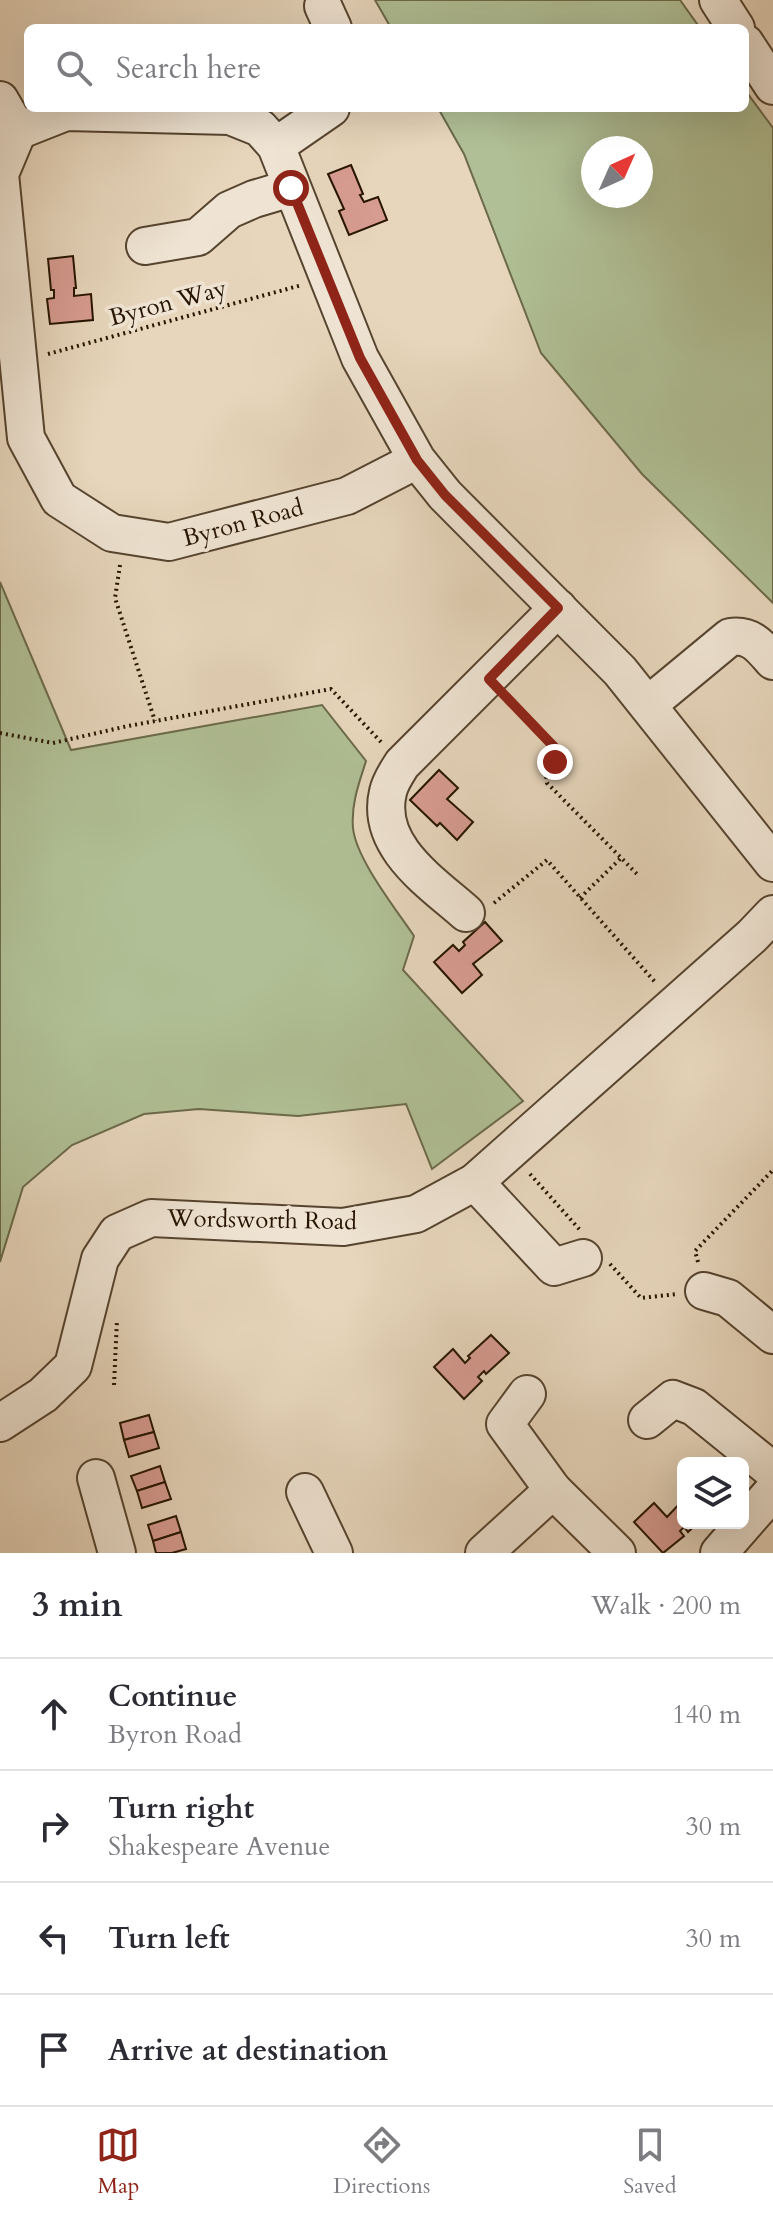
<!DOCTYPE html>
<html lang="en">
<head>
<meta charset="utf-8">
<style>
  :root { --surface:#fff; --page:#f2f2f3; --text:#2b2b33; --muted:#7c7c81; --line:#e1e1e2; --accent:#8f2418 }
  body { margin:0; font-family:Cardo,serif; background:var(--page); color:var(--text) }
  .controls { position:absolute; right:24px; bottom:24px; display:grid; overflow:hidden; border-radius:12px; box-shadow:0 8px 32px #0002 }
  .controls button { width:72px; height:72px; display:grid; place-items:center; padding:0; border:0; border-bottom:2px solid var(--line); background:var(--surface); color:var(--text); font:40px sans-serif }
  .compass { position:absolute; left:581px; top:136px; width:72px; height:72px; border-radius:50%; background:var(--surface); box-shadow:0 8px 32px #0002; rotate:45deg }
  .stop { position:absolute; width:24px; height:24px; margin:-18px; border:6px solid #8f2418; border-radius:50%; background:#fff }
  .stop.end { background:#8f2418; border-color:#fff; box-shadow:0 2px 8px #0008 }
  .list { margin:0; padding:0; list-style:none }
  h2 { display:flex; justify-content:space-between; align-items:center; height:104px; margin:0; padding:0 32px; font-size:34px }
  h2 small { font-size:26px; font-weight:400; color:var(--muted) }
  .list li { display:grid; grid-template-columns:52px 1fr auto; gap:24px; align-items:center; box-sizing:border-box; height:112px; padding:0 32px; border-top:2px solid var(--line) }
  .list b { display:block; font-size:30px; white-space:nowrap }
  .list p { margin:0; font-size:26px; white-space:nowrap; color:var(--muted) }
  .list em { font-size:26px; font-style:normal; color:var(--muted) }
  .icon { flex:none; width:44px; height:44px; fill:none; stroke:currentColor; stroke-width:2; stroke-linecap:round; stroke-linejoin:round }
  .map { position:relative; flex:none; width:773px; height:1553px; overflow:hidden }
  .search { position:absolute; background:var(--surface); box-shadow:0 8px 32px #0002; left:24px; right:24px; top:24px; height:88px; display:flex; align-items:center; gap:20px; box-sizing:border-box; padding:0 28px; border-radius:12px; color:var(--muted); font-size:30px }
  .sheet { height:552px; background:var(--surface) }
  nav { display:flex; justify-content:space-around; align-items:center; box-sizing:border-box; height:112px; border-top:2px solid var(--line); background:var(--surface); font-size:22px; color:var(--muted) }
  nav a { display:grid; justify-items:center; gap:4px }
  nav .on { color:var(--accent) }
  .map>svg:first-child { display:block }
  .green { fill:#b0bf95; stroke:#6b6a4a; stroke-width:2; fill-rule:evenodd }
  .building { fill:#d79c91; stroke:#261400; stroke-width:2 }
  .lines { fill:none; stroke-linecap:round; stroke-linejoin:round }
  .minor-casing { stroke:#56442f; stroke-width:40 }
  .path { stroke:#261400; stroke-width:4; stroke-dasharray:2 4; stroke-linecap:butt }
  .minor { stroke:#efe4d3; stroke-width:36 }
  .route { stroke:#8f2418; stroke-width:10 }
  .labels { text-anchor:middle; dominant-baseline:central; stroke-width:7; stroke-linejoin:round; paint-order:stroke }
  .street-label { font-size:24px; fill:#261400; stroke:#efe4d3 }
</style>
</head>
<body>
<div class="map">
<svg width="773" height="1553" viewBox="0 0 773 1553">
  <rect width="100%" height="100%" fill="#e7d6bc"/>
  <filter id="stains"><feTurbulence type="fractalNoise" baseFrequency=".0025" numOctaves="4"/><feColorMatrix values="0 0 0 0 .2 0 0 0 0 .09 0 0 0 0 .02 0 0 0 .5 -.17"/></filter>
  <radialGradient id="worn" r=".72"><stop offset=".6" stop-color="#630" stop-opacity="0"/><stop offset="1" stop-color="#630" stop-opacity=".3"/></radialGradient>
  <g class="green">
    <polygon points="375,0 680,0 700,28 391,28"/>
    <path d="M745 90 773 128V603L642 474 541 353 464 154 438 108H745ZM641 148V196H593V148Z"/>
    <path d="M0 582 71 750 322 705 366 761C359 783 351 804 353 828 356 859 396 909 414 936L403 970 523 1101 432 1169 406 1104 298 1116 199 1109 144 1114 72 1145 23 1187 0 1262Z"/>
  </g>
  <g class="building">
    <polygon points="351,165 363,194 360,195 364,202 378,197 387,220 349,235 339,211 344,209 328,174"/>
    <polygon points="73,256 76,288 74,288 74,296 91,294 93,320 50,324 47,299 54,298 54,290 51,290 48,259"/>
    <polygon points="439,770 458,788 447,799 473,822 457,840 440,823 437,826 410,800"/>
    <polygon points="485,922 502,941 473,964 482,975 462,993 434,962 453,945 459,951 465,945 463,942"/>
    <polygon points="491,1335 509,1353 486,1374 484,1371 478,1377 482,1381 464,1399 434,1367 453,1349 465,1363 470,1358 468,1356"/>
    <polygon points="149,1415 154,1432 124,1440 120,1423"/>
    <polygon points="154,1432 159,1448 129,1457 124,1440"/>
    <polygon points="160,1466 165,1482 137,1491 131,1476"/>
    <polygon points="165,1482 171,1499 142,1508 137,1491"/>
    <polygon points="683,1500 683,1523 698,1523 688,1532 684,1527 680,1531 684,1536 663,1553 634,1522 654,1503 667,1517"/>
    <polygon points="176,1516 181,1532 153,1541 148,1525"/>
    <polygon points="181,1532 186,1549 172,1553 156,1553 153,1541"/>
  </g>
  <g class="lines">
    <defs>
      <g id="minor">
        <polyline points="718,0 736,28"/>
        <polyline points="323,6 333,28"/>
        <polyline points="745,43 773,86"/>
        <polyline points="0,100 18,131"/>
        <polyline points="276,146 331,108"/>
        <polyline points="145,246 198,237 229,210 254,199 291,188"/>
        <polyline points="417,460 347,496 169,542 112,533 59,499 26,438 0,174 18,131 66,112 230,116 260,128 276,146 360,358 417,460 445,495 620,671 773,863"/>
        <path d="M649 704 730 637C751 634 760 646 773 661"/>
        <path d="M466 913C431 882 375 846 388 792 390 782 397 772 402 764L558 608"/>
        <polyline points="475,1182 554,1267 583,1258"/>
        <polyline points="704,1291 728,1298 773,1335"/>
        <polyline points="527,1394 505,1424 553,1490 617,1553"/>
        <polyline points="647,1420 673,1399 694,1407 773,1471"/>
        <polyline points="0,1423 43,1395 73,1366 100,1259 117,1233 151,1218 343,1227 416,1214 475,1182 752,936 773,914"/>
        <polyline points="96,1478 117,1553"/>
        <polyline points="305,1492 334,1553"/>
        <polyline points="484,1553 553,1490"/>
        <polyline points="719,1553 773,1491"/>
      </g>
    </defs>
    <use href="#minor" class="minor-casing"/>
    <g class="path">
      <polyline points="48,354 302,285"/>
      <polyline points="120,565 115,598 155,721"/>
      <polyline points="507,698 557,750 555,762 546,774 547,783 639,876"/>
      <polyline points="0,733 53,743 128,726 331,689 381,742"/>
      <polyline points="580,898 621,858"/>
      <polyline points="494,903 547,860 655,982"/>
      <polyline points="530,1174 580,1230"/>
      <polyline points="698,1262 695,1251 773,1170"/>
      <polyline points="610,1264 641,1298 677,1294"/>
      <polyline points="114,1385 117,1320"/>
    </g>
    <use href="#minor" class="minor"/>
  </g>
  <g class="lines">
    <polyline class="route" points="291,188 360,358 417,460 445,495 558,608 489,679 557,750 555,762"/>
  </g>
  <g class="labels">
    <g class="street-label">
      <text transform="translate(168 303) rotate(-15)">Byron Way</text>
      <text transform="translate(243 523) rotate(-15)">Byron Road</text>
      <text transform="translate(262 1220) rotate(1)">Wordsworth Road</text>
    </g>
  </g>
  <rect width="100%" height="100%" filter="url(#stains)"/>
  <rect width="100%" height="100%" fill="url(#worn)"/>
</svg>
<div class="controls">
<button><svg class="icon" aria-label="layers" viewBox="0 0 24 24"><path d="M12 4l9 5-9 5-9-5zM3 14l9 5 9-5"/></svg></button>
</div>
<svg class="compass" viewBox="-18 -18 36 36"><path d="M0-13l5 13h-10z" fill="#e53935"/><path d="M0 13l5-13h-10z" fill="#7c7c81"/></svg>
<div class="stop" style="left:291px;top:188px"></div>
<div class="stop end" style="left:555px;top:762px"></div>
<div class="search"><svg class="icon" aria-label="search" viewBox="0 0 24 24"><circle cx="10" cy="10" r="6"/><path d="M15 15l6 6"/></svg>Search here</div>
</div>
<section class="sheet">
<h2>3 min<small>Walk · 200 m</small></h2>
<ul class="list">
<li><svg class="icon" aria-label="ahead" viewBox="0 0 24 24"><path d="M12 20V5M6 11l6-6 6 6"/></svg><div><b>Continue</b><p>Byron Road</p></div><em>140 m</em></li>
<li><svg class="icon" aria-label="right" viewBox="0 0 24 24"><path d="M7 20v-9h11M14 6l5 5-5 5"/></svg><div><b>Turn right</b><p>Shakespeare Avenue</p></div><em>30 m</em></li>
<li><svg class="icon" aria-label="left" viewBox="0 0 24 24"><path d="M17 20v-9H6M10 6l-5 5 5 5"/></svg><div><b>Turn left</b></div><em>30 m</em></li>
<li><svg class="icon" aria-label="arrive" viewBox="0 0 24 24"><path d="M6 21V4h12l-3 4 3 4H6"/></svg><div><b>Arrive at destination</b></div></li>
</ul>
</section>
<nav>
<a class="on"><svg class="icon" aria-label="map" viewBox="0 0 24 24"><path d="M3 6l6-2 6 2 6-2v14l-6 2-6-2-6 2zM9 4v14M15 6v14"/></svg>Map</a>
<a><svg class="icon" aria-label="directions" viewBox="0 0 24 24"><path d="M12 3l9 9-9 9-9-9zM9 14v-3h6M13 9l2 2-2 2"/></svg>Directions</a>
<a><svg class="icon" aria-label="saved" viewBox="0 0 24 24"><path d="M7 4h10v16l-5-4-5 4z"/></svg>Saved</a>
</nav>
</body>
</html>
